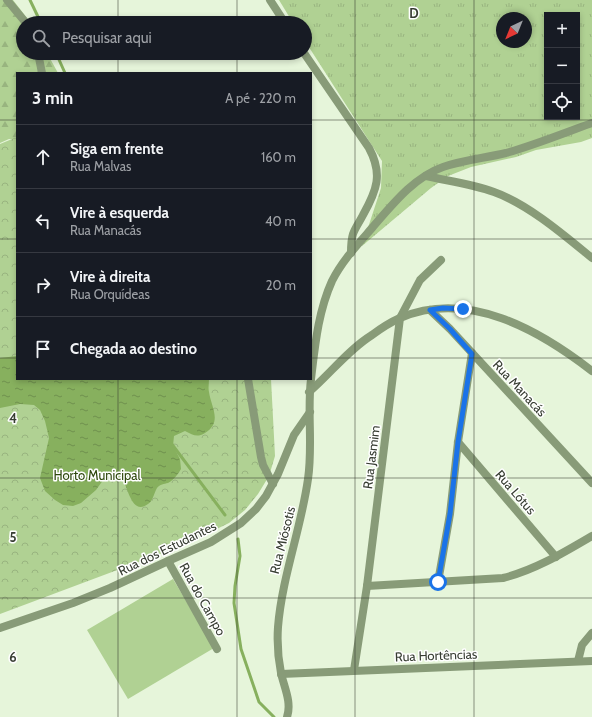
<!DOCTYPE html>
<html lang="pt">
<head>
<meta charset="utf-8">
<style>
  :root { --surface:#171b24; --page:#242831; --text:#f1f3f6; --muted:#9ea1a6; --line:#363941 }
  body { margin:0; font-family:Cabin,sans-serif; background:var(--page); color:var(--text) }
  .controls { position:absolute; right:12px; top:12px; display:grid; overflow:hidden; border-radius:0px; box-shadow:0 2px 6px #0003 }
  .controls button { width:36px; height:36px; display:grid; place-items:center; padding:0; border:0; border-bottom:1px solid var(--line); background:var(--surface); color:var(--text); font:20px sans-serif }
  .compass { position:absolute; left:496px; top:12px; width:36px; height:36px; border-radius:50%; background:var(--surface); box-shadow:0 2px 6px #0003; rotate:223deg }
  .stop { position:absolute; width:12px; height:12px; margin:-9px; border:3px solid #1a73e8; border-radius:50%; background:#fff }
  .stop.end { background:#1a73e8; border-color:#fff; box-shadow:0 1px 4px #0008 }
  .list { margin:0; padding:0; list-style:none }
  h2 { display:flex; justify-content:space-between; align-items:center; height:52px; margin:0; padding:0 16px; font-size:17px }
  h2 small { font-size:13px; font-weight:400; color:var(--muted) }
  .list li { display:grid; grid-template-columns:26px 1fr auto; gap:12px; align-items:center; box-sizing:border-box; height:64px; padding:0 16px; border-top:1px solid var(--line) }
  .list b { display:block; font-size:15px; white-space:nowrap }
  .list p { margin:0; font-size:13px; white-space:nowrap; color:var(--muted) }
  .list em { font-size:13px; font-style:normal; color:var(--muted) }
  .icon { flex:none; width:22px; height:22px; fill:none; stroke:currentColor; stroke-width:2; stroke-linecap:round; stroke-linejoin:round }
  .map { position:relative; flex:none; width:592px; height:717px; overflow:hidden }
  .search { position:absolute; background:var(--surface); box-shadow:0 2px 6px #0003; left:16px; top:16px; width:296px; height:44px; display:flex; align-items:center; gap:10px; box-sizing:border-box; padding:0 14px; border-radius:22px; color:var(--muted); font-size:15px }
  .panel { position:absolute; background:var(--surface); box-shadow:0 2px 6px #0003; left:16px; top:72px; width:296px; height:308px; border-radius:0px }
  .map>svg:first-child { display:block }
  .grass { fill:url(#grass-tufts); fill-rule:evenodd }
  .forest { fill:url(#forest-firs) }
  .park { fill:url(#park-crowns) }
  .pitch { fill:#b0d193 }
  .water { fill:url(#water-ripples) }
  .lines { fill:none; stroke-linecap:round; stroke-linejoin:round }
  .stream { stroke:#87b05e; stroke-width:3 }
  .minor { stroke:#889b78; stroke-width:8 }
  .route { stroke:#1a73e8; stroke-width:5 }
  .grid { fill:none; stroke:#373d32; stroke-width:1; stroke-opacity:0.55 }
  .labels { text-anchor:middle; dominant-baseline:central; stroke-width:3; stroke-linejoin:round; paint-order:stroke }
  .street-label { font-size:13px; fill:#373d32; stroke:#fff }
  .park-label { font-size:13px; fill:#2e480d; stroke:#fff }
  .grid-label { font-size:13px; text-anchor:middle; font-weight:bold; fill:#373d32; stroke:#fff; stroke-width:3; stroke-linejoin:round; paint-order:stroke }
</style>
</head>
<body>
<div class="map">
<svg width="592" height="717" viewBox="0 0 592 717">
  <defs>
    <pattern id="grass-tufts" width="24" height="20" patternUnits="userSpaceOnUse"><rect width="24" height="20" fill="#b0d193"/><path d="M3 7l-1-3M5 7V3M7 7l1-3M15 17l-1-3M17 17v-4M19 17l1-3" fill="none" stroke="#98b47f"/></pattern>
    <pattern id="forest-firs" width="22" height="20" patternUnits="userSpaceOnUse"><rect width="22" height="20" fill="#b0d193"/><path d="M5 1l3.5 6h-7zM16 11l3.5 6h-7z" fill="#98b47f"/></pattern>
    <pattern id="park-crowns" width="20" height="18" patternUnits="userSpaceOnUse"><rect width="20" height="18" fill="#b0d193"/><path d="M2 6a3 3 0 1 1 6 0M12 15a3 3 0 1 1 6 0" fill="none" stroke="#98b47f"/></pattern>
    <pattern id="water-ripples" width="26" height="14" patternUnits="userSpaceOnUse"><rect width="26" height="14" fill="#87b05e"/><path d="M2 4q2-2 4 0t4 0M15 11q2-2 4 0t4 0" fill="none" stroke="#6f904e"/></pattern>
  </defs>
  <rect width="100%" height="100%" fill="#e6f5da"/>
  <path class="grass" d="M279 0H592V138L581 142 536 150 516 157 471 167 448 176 431 188 362 246 381 188 382 161 305 41V23H293ZM547 15H577V117H547ZM502 18H526V42H502Z"/>
  <polygon class="forest" points="0,0 13,0 31,23 23,23 23,53 47,53 58,73 17,73 17,140 9,139 0,143"/>
  <polygon class="park" points="17,137 17,379 271,379 275,456 269,476 258,494 245,510 229,523 184,545 0,614 0,144"/>
  <polygon class="pitch" points="173,579 214,648 128,699 87,630"/>
  <path class="water" d="M17 356V379H209C209 383 208 388 209 392 211 407 223 422 205 433 197 438 193 435 185 431L174 436 173 446 180 459 181 469C178 474 174 480 168 483 164 484 160 484 157 488 154 493 153 501 148 504 132 516 128 488 123 480 121 477 118 474 114 472L106 476 96 490 81 503 73 506 63 505 55 500 45 491 40 478 49 438 45 421 40 410 34 405 20 404 0 408V358Z"/>
  <g class="lines">
    <g class="stream">
      <polyline points="30,0 41,23"/>
      <polyline points="56,53 65,73"/>
      <polyline points="171,443 225,515"/>
      <polyline points="238,539 240,556 235,586 234,603 241,649 259,702 274,717"/>
    </g>
    <g class="minor">
      <polyline points="7,0 26,23"/>
      <polyline points="270,0 285,23"/>
      <polyline points="38,53 42,73"/>
      <path d="M304 53 369 148C383 174 377 190 363 215 360 221 355 228 353 234 351 240 351 246 351 253"/>
      <path d="M426 176C448 181 472 184 494 192 528 204 564 235 592 258"/>
      <polyline points="430,310 450,329 592,483"/>
      <polyline points="248,379 261,457 263,465 273,484"/>
      <path d="M311 379C315 346 318 312 332 281 342 261 358 244 372 228 392 205 414 177 443 167 463 160 485 158 506 153 535 145 564 133 592 123"/>
      <path d="M309 392C330 374 348 350 372 335 380 329 391 322 400 318 468 289 539 330 592 371"/>
      <polyline points="458,442 556,557"/>
      <polyline points="168,561 217,649"/>
      <polyline points="438,582 450,514 458,442 472,353"/>
      <path d="M367 586 503 578C535 570 563 553 592 536"/>
      <polyline points="0,628 73,603 110,588 168,561 211,542 241,523 256,509 266,496 278,474 294,435 310,412"/>
      <polyline points="578,661 582,645 592,633"/>
      <polyline points="354,670 367,586 400,318 420,280 441,260"/>
      <polyline points="281,674 592,661"/>
      <path d="M287 717C292 702 284 687 281 673 278 658 277 642 278 627 282 577 301 529 308 479 313 446 307 412 311 379"/>
    </g>
  </g>
  <g class="lines">
    <polyline class="route" points="438,582 450,514 458,442 472,354 450,329 430,310 443,308 463,309"/>
  </g>
  <path class="grid" d="M118 0V23M237 0V23M355 0V717M474 0V717M118 53V73M237 53V73M0 120H17M311 120H592M0 239H17M311 239H592M0 358H17M311 358H592M118 379V717M237 379V717M0 478H592M0 598H592"/>
  <g class="labels">
    <g class="street-label">
      <text transform="translate(520 388) rotate(47)">Rua Manacás</text>
      <text transform="translate(371 457) rotate(-83)">Rua Jasmim</text>
      <text transform="translate(516 492) rotate(49)">Rua Lótus</text>
      <text transform="translate(282 540) rotate(-76)">Rua Miósotis</text>
      <text transform="translate(167 548) rotate(-26)">Rua dos Estudantes</text>
      <text transform="translate(203 599) rotate(61)">Rua do Campo</text>
      <text transform="translate(436 655) rotate(-2)">Rua Hortências</text>
    </g>
    <g class="park-label">
      <text x="97" y="475">Horto Municipal</text>
    </g>
  </g>
  <g class="grid-label">
    <text x="414" y="18">D</text>
    <text x="13" y="423">4</text>
    <text x="13" y="542">5</text>
    <text x="13" y="662">6</text>
  </g>
</svg>
<div class="controls">
<button>+</button>
<button>−</button>
<button><svg class="icon" aria-label="locate" viewBox="0 0 24 24"><circle cx="12" cy="12" r="6"/><path d="M12 2v4M12 18v4M2 12h4M18 12h4"/></svg></button>
</div>
<svg class="compass" viewBox="-18 -18 36 36"><path d="M0-13l5 13h-10z" fill="#e53935"/><path d="M0 13l5-13h-10z" fill="#9ea1a6"/></svg>
<div class="stop" style="left:438px;top:582px"></div>
<div class="stop end" style="left:463px;top:309px"></div>
<div class="search"><svg class="icon" aria-label="search" viewBox="0 0 24 24"><circle cx="10" cy="10" r="6"/><path d="M15 15l6 6"/></svg>Pesquisar aqui</div>
<section class="panel">
<h2>3 min<small>A pé · 220 m</small></h2>
<ul class="list">
<li><svg class="icon" aria-label="ahead" viewBox="0 0 24 24"><path d="M12 20V5M6 11l6-6 6 6"/></svg><div><b>Siga em frente</b><p>Rua Malvas</p></div><em>160 m</em></li>
<li><svg class="icon" aria-label="left" viewBox="0 0 24 24"><path d="M17 20v-9H6M10 6l-5 5 5 5"/></svg><div><b>Vire à esquerda</b><p>Rua Manacás</p></div><em>40 m</em></li>
<li><svg class="icon" aria-label="right" viewBox="0 0 24 24"><path d="M7 20v-9h11M14 6l5 5-5 5"/></svg><div><b>Vire à direita</b><p>Rua Orquídeas</p></div><em>20 m</em></li>
<li><svg class="icon" aria-label="arrive" viewBox="0 0 24 24"><path d="M6 21V4h12l-3 4 3 4H6"/></svg><div><b>Chegada ao destino</b></div></li>
</ul>
</section>
</div>
</body>
</html>
